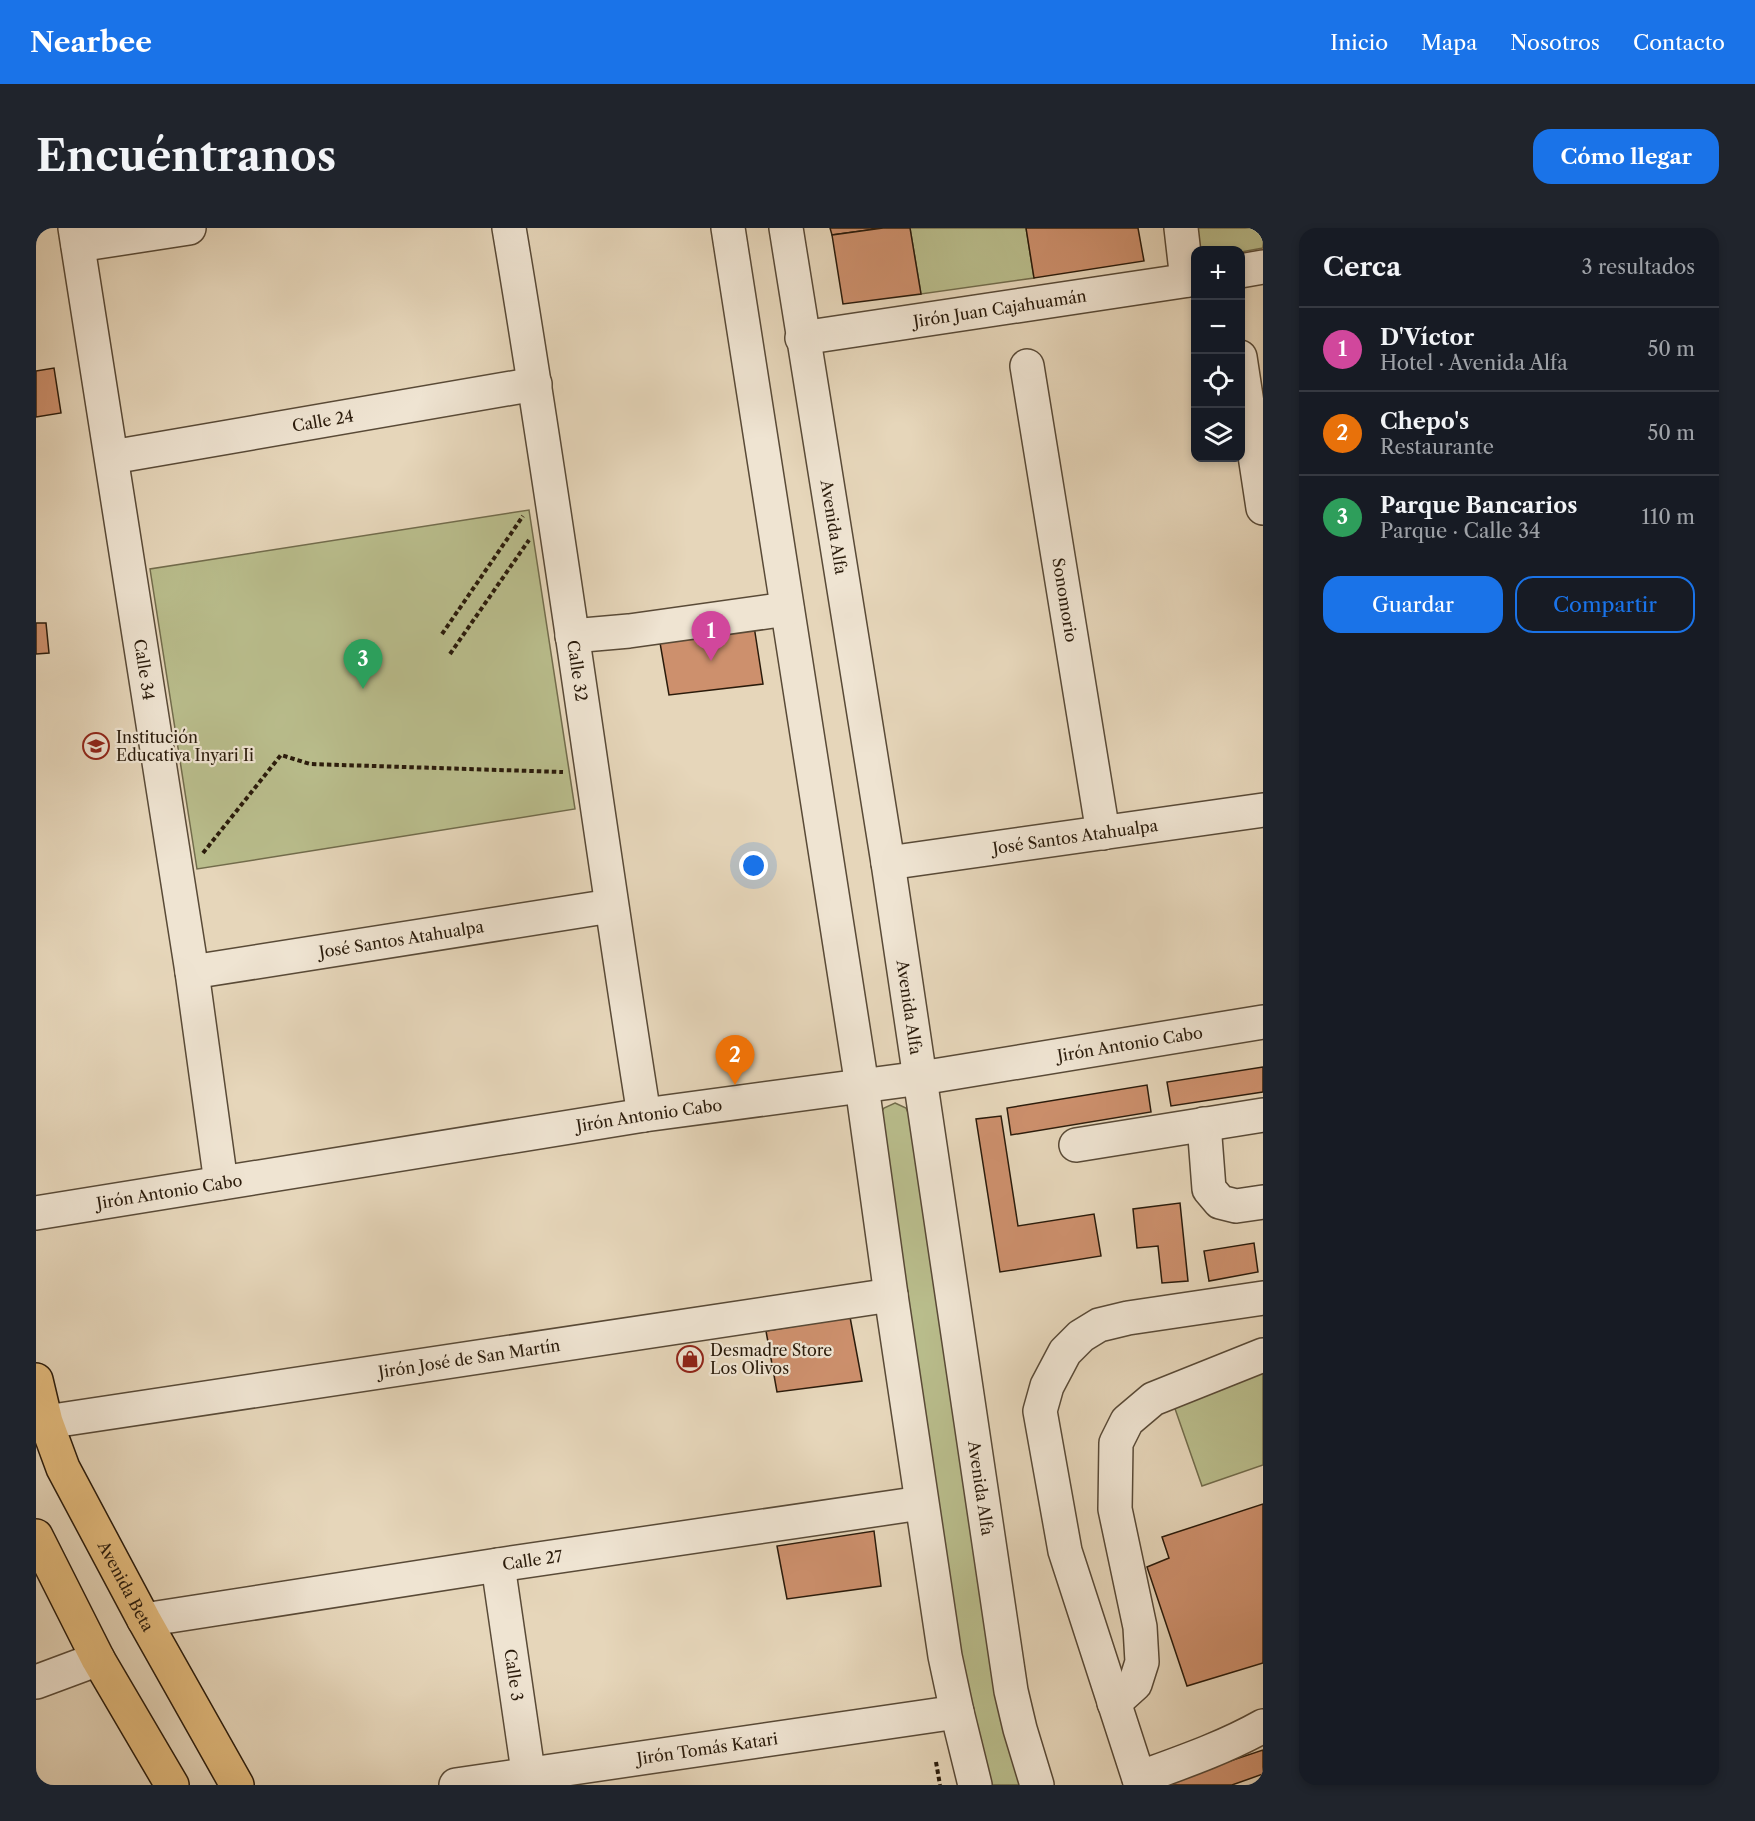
<!DOCTYPE html>
<html lang="es">
<head>
<meta charset="utf-8">
<style>
  :root { --surface:#171b24; --page:#20242c; --text:#f1f3f6; --muted:#9ea1a6; --line:#363941; --accent:#1a73e8 }
  body { margin:0; font-family:"Libre Caslon Text",serif; background:var(--page); color:var(--text) }
  .controls { position:absolute; right:18px; top:18px; display:grid; overflow:hidden; border-radius:12px; box-shadow:0 3px 9px #0003 }
  .controls button { width:54px; height:54px; display:grid; place-items:center; padding:0; border:0; border-bottom:2px solid var(--line); background:var(--surface); color:var(--text); font:30px sans-serif }
  .you { position:absolute; left:718px; top:638px; width:21px; height:21px; margin:-15px; border:4px solid #fff; border-radius:50%; background:#1a73e8; box-shadow:0 0 0 9px #1a73e833 }
  .badge { display:grid; place-items:center; width:39px; height:39px; border-radius:50%; background:var(--accent); color:#fff; font-size:20px; font-weight:700 }
  .pin { position:absolute; translate:-50% -50px; filter:drop-shadow(0 2px 3px #0008) }
  .pin::after { content:''; position:absolute; top:32px; width:21px; height:18px; background:inherit; clip-path:polygon(0 0,100% 0,50% 100%) }
  .list { margin:0; padding:0; list-style:none }
  h2 { display:flex; justify-content:space-between; align-items:center; height:78px; margin:0; padding:0 24px; font-size:26px }
  h2 small { font-size:20px; font-weight:400; color:var(--muted) }
  .list li { display:grid; grid-template-columns:39px 1fr auto; gap:18px; align-items:center; box-sizing:border-box; height:84px; padding:0 24px; border-top:2px solid var(--line) }
  .list b { display:block; font-size:22px; white-space:nowrap }
  .list p { margin:0; font-size:20px; white-space:nowrap; color:var(--muted) }
  .list em { font-size:20px; font-style:normal; color:var(--muted) }
  .actions { display:flex; gap:12px; padding:18px 24px }
  .actions a { flex:1; padding:14px 0; border:2px solid var(--accent); border-radius:18px; text-align:center; font-size:21px; color:var(--accent) }
  .actions .main { background:var(--accent); color:#fff }
  .icon { flex:none; width:33px; height:33px; fill:none; stroke:currentColor; stroke-width:2; stroke-linecap:round; stroke-linejoin:round }
  .map { position:relative; flex:none; width:1227px; height:1557px; overflow:hidden; border-radius:18px }
  header { display:flex; align-items:center; gap:36px; box-sizing:border-box; height:84px; padding:0 30px; background:var(--accent); color:#fff }
  header strong { font-size:28px }
  nav { display:flex; gap:33px; margin-inline-start:auto; font-size:21px }
  .intro { display:flex; align-items:center; justify-content:space-between; box-sizing:border-box; height:144px; padding:0 36px }
  h1 { margin:0; font-size:42px }
  .button { padding:15px 27px; border-radius:18px; background:var(--accent); color:#fff; font-size:21px; font-weight:700 }
  main { display:flex; gap:36px; padding:0 36px }
  aside { flex:1; background:var(--surface); border-radius:18px; box-shadow:0 3px 9px #0003 }
  .map>svg:first-child { display:block }
  .green { fill:#b9bd8c; stroke:#726c4c; stroke-width:1.5 }
  .building { fill:#cd906d; stroke:#2a1b0b; stroke-width:1.5 }
  .lines { fill:none; stroke-linecap:round; stroke-linejoin:round }
  .minor-casing { stroke:#594a37; stroke-width:36 }
  .major-casing { stroke:#2a1b0b; stroke-width:36 }
  .path { stroke:#2a1b0b; stroke-width:4; stroke-dasharray:4.5 3; stroke-linecap:butt }
  .minor { stroke:#efe4d2; stroke-width:33 }
  .major { stroke:#e3bb7d; stroke-width:33 }
  .labels { text-anchor:middle; dominant-baseline:central; stroke-width:4.5; stroke-linejoin:round; paint-order:stroke }
  .street-label { font-size:16px; fill:#2a1b0b; stroke:#efe4d2 }
  .poi-label { font-size:16px; fill:#2a1b0b; stroke:#efe4d2; text-anchor:start }
</style>
</head>
<body>
<header>
<strong>Nearbee</strong>
<nav><a>Inicio</a><a>Mapa</a><a>Nosotros</a><a>Contacto</a></nav>
</header>
<div class="intro"><h1>Encuéntranos</h1><a class="button">Cómo llegar</a></div>
<main>
<div class="map">
<svg width="1227" height="1557" viewBox="0 0 1227 1557">
  <rect width="100%" height="100%" fill="#e6d6ba"/>
  <filter id="stains"><feTurbulence type="fractalNoise" baseFrequency=".00333" numOctaves="4"/><feColorMatrix values="0 0 0 0 .2 0 0 0 0 .09 0 0 0 0 .02 0 0 0 .5 -.17"/></filter>
  <radialGradient id="worn" r=".72"><stop offset=".6" stop-color="#630" stop-opacity="0"/><stop offset="1" stop-color="#630" stop-opacity=".3"/></radialGradient>
  <g class="green">
    <polygon points="874,0 990,0 998,50 885,66"/>
    <polygon points="1155,0 1227,0 1227,20 1205,24 1160,22"/>
    <polygon points="493,282 539,581 161,641 114,341"/>
    <polygon points="859,875 870,880 876,894 989,1557 953,1557 930,1483 842,888 848,880"/>
    <polygon points="1227,1143 1227,1237 1166,1258 1137,1175"/>
  </g>
  <g class="building">
    <polygon points="794,0 847,0 796,7"/>
    <polygon points="847,0 874,0 885,66 807,76 796,7"/>
    <polygon points="990,0 1102,0 1108,33 998,50"/>
    <polygon points="18,140 25,185 0,189 0,143"/>
    <polygon points="0,395 10,395 13,425 0,426"/>
    <polygon points="718,398 727,456 633,467 623,409"/>
    <polygon points="1227,839 1227,864 1135,878 1131,854"/>
    <polygon points="1111,857 1115,884 975,907 971,880"/>
    <polygon points="965,888 982,998 1058,986 1065,1028 964,1044 940,891"/>
    <polygon points="1144,975 1152,1053 1126,1055 1122,1018 1101,1020 1097,981"/>
    <polygon points="1218,1015 1222,1044 1173,1053 1168,1023"/>
    <polygon points="814,1089 826,1153 741,1164 730,1103"/>
    <polygon points="1227,1276 1227,1435 1151,1458 1111,1339 1133,1330 1126,1309"/>
    <polygon points="838,1303 845,1358 751,1371 741,1318"/>
    <polygon points="1227,1522 1227,1546 1196,1557 1122,1557"/>
  </g>
  <g class="lines">
    <defs>
      <g id="minor">
        <path id="s1" d="M39 0 156 744 185 955"/>
        <path id="s2" d="M473 0C523 295 561 592 608 887"/>
        <polyline points="692,0 826,858 855,1067 909,1428 921,1484 939,1557"/>
        <path id="s3" d="M750 0 852 635 975 1463 984 1501 1001 1557"/>
        <polyline points="1145,0 1151,52"/>
        <polyline points="42,17 153,0"/>
        <polyline points="1204,43 1227,39"/>
        <path id="s4" d="M766 110 1160 51"/>
        <polyline points="1204,129 1227,280"/>
        <path id="s5" d="M991 138 1067 605"/>
        <path id="s6" d="M76 229 499 156"/>
        <polyline points="536,408 593,403 751,381"/>
        <path id="s7" d="M852 635 1227 582"/>
        <path id="s8" d="M156 744 575 678"/>
        <polyline points="1168,896 1173,961 1184,974 1200,978 1227,974"/>
        <polyline points="1040,917 1227,887"/>
        <path id="s9" d="M0 985 608 887 885 850 1227 794"/>
        <path id="s10" d="M10 1194 855 1067"/>
        <path id="s11" d="M462 1337 494 1557"/>
        <path id="s12" d="M108 1392 462 1337 885 1275"/>
        <polyline points="0,1454 62,1431"/>
        <polyline points="1078,1475 1099,1456 1106,1434 1104,1399 1079,1281 1080,1215 1091,1193 1117,1171 1227,1127"/>
        <path d="M1103 1550C1144 1535 1188 1520 1227 1498"/>
        <path id="s13" d="M420 1557 921 1484"/>
        <polyline points="1105,1557 1029,1323 1004,1183 1011,1158 1029,1124 1045,1108 1063,1097 1092,1090 1227,1070"/>
      </g>
      <g id="major">
        <path id="s14" d="M0 1152 10 1194 27 1240 108 1392 201 1557"/>
        <polyline points="0,1308 62,1431 136,1557"/>
      </g>
    </defs>
    <use href="#minor" class="minor-casing"/>
    <use href="#major" class="major-casing"/>
    <g class="path">
      <polyline points="406,406 487,288"/>
      <polyline points="414,426 493,312"/>
      <polyline points="167,625 245,527 274,536 527,544"/>
      <polyline points="900,1534 904,1557"/>
    </g>
    <use href="#minor" class="minor"/>
    <use href="#major" class="major"/>
  </g>
  <defs>
    <symbol id="school-ring" viewBox="-11 -11 22 22"><circle r="9.5" fill="#efe4d2" stroke="#8f2418" stroke-width="1.5"/><path d="M0-5L7-2L0 1L-7-2ZM-4 1L0 2.5L4 1V4Q0 6-4 4Z" fill="#8f2418"/></symbol>
    <symbol id="shop-ring" viewBox="-11 -11 22 22"><circle r="9.5" fill="#efe4d2" stroke="#8f2418" stroke-width="1.5"/><path d="M-5-2.5h2.3a2.7 3.5 0 0 1 5.4 0H5L5.5 6h-11ZM-1.5-2.5h3a1.5 2.3 0 0 0-3 0Z" fill="#8f2418"/></symbol>
  </defs>
  <g fill-rule="evenodd">
    <use href="#school-ring" x="45" y="503" width="30" height="30"/>
    <use href="#shop-ring" x="639" y="1116" width="30" height="30"/>
  </g>
  <g class="labels">
    <g class="street-label">
      <text stroke="none"><textPath href="#s4" startOffset="200">Jirón Juan Cajahuamán</textPath></text>
      <text stroke="none"><textPath href="#s6" startOffset="214">Calle 24</textPath></text>
      <text stroke="none"><textPath href="#s3" startOffset="303">Avenida Alfa</textPath></text>
      <text stroke="none"><textPath href="#s5" startOffset="237">Sonomorio</textPath></text>
      <text stroke="none"><textPath href="#s1" startOffset="447">Calle 34</textPath></text>
      <text stroke="none"><textPath href="#s2" startOffset="448">Calle 32</textPath></text>
      <text stroke="none"><textPath href="#s7" startOffset="189">José Santos Atahualpa</textPath></text>
      <text stroke="none"><textPath href="#s8" startOffset="212">José Santos Atahualpa</textPath></text>
      <text stroke="none"><textPath href="#s3" startOffset="789">Avenida Alfa</textPath></text>
      <text stroke="none"><textPath href="#s9" startOffset="1107">Jirón Antonio Cabo</textPath></text>
      <text stroke="none"><textPath href="#s9" startOffset="621">Jirón Antonio Cabo</textPath></text>
      <text stroke="none"><textPath href="#s9" startOffset="135">Jirón Antonio Cabo</textPath></text>
      <text stroke="none"><textPath href="#s10" startOffset="428">Jirón José de San Martín</textPath></text>
      <text stroke="none"><textPath href="#s3" startOffset="1275">Avenida Alfa</textPath></text>
      <text stroke="none"><textPath href="#s12" startOffset="393">Calle 27</textPath></text>
      <text stroke="none"><textPath href="#s14" startOffset="226">Avenida Beta</textPath></text>
      <text stroke="none"><textPath href="#s11" startOffset="111">Calle 3</textPath></text>
      <text stroke="none"><textPath href="#s13" startOffset="254">Jirón Tomás Katari</textPath></text>
    </g>
    <g class="poi-label">
      <text x="80" y="509">Institución<tspan x="80" dy="18">Educativa Inyari Ii</tspan></text>
      <text x="674" y="1122">Desmadre Store<tspan x="674" dy="18">Los Olivos</tspan></text>
    </g>
  </g>
  <rect width="100%" height="100%" filter="url(#stains)"/>
  <rect width="100%" height="100%" fill="url(#worn)"/>
</svg>
<div class="controls">
<button>+</button>
<button>−</button>
<button><svg class="icon" aria-label="locate" viewBox="0 0 24 24"><circle cx="12" cy="12" r="6"/><path d="M12 2v4M12 18v4M2 12h4M18 12h4"/></svg></button>
<button><svg class="icon" aria-label="layers" viewBox="0 0 24 24"><path d="M12 4l9 5-9 5-9-5zM3 14l9 5 9-5"/></svg></button>
</div>
<div class="you"></div>
<div class="pin badge" style="left:675px;top:433px;background:#d1479c">1</div>
<div class="pin badge" style="left:699px;top:857px;background:#e8710a">2</div>
<div class="pin badge" style="left:327px;top:461px;background:#2e9e5b">3</div>
</div>
<aside>
<h2>Cerca<small>3 resultados</small></h2>
<ul class="list">
<li><span class="badge" style="background:#d1479c">1</span><div><b>D'Víctor</b><p>Hotel · Avenida Alfa</p></div><em>50 m</em></li>
<li><span class="badge" style="background:#e8710a">2</span><div><b>Chepo's</b><p>Restaurante</p></div><em>50 m</em></li>
<li><span class="badge" style="background:#2e9e5b">3</span><div><b>Parque Bancarios</b><p>Parque · Calle 34</p></div><em>110 m</em></li>
</ul>
<div class="actions"><a class="main">Guardar</a><a>Compartir</a></div>
</aside>
</main>
</body>
</html>
